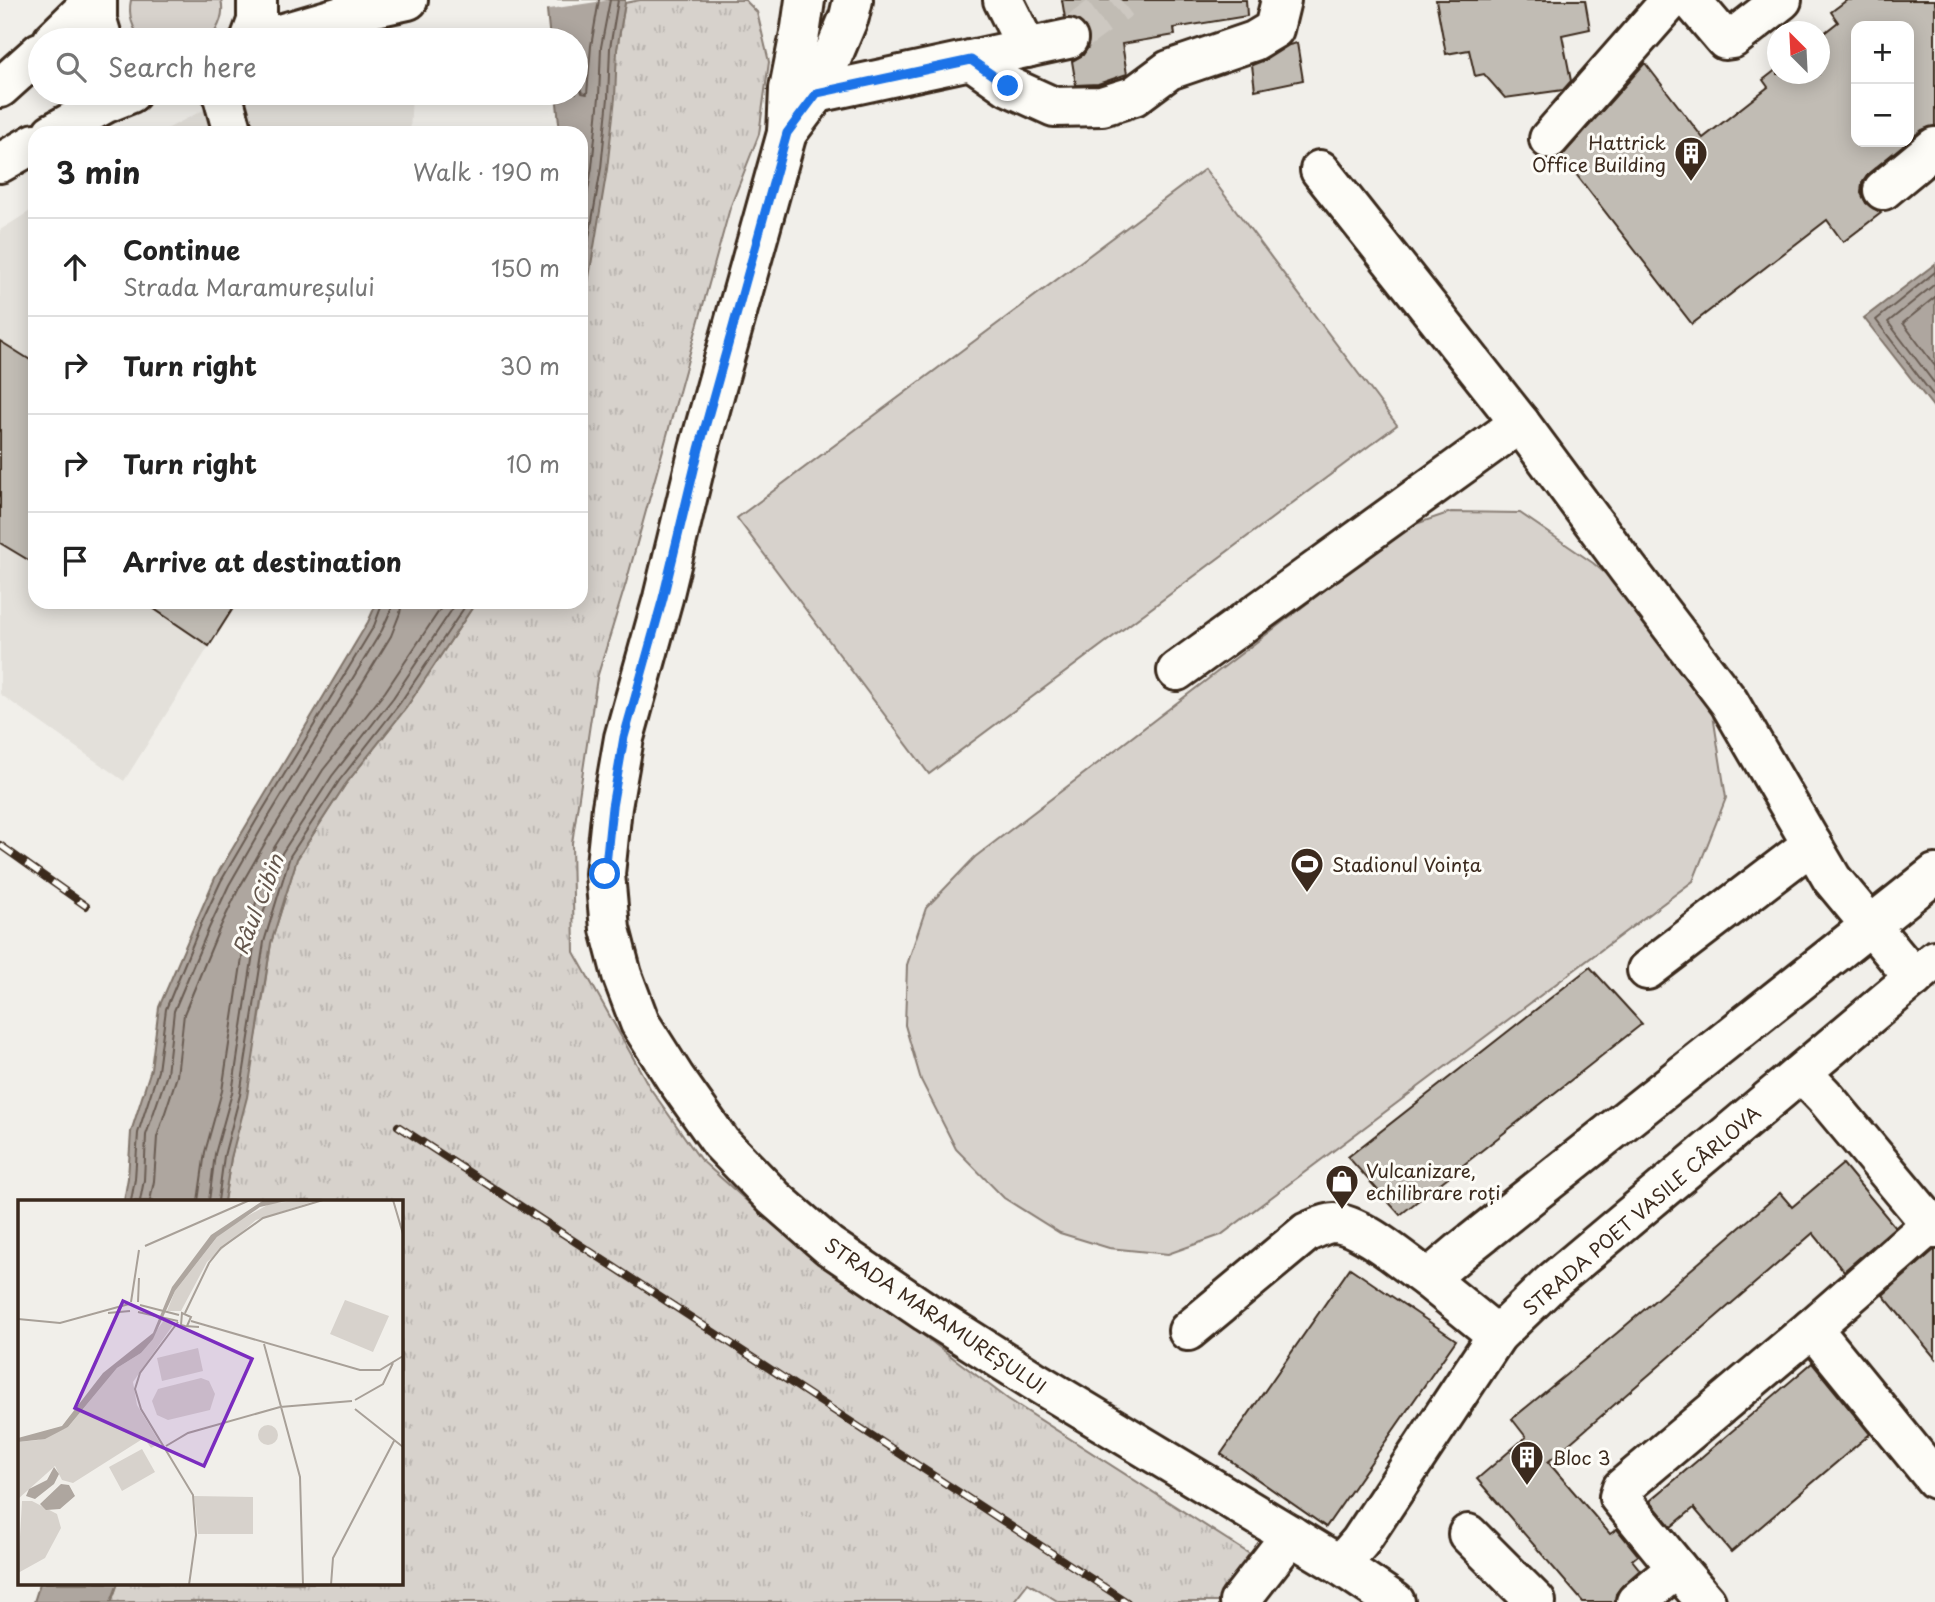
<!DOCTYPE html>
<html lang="en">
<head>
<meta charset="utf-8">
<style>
  :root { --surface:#fff; --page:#f2f2f2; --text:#222; --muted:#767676; --line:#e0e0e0 }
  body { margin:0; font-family:"Playpen Sans",sans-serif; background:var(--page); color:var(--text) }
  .controls { position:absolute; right:21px; top:21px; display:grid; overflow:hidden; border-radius:14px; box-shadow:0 4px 18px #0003 }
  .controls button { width:63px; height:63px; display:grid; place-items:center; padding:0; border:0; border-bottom:2px solid var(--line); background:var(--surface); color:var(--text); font:35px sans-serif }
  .compass { position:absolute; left:1767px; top:21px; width:63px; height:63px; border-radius:50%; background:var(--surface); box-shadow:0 4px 18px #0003; rotate:336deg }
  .stop { position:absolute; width:21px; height:21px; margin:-16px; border:5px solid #1a73e8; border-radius:50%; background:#fff }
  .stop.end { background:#1a73e8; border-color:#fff; box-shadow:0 2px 7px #0008 }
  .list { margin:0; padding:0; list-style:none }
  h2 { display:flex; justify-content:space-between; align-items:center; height:91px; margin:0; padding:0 28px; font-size:30px }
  h2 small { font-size:23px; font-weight:400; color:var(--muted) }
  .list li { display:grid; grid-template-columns:46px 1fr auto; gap:21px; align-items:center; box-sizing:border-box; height:98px; padding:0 28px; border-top:2px solid var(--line) }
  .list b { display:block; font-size:26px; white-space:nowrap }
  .list p { margin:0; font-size:23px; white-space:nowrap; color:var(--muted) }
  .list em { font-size:23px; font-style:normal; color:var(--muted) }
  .icon { flex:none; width:38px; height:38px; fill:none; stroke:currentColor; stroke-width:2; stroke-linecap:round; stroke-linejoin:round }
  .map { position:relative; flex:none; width:1935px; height:1602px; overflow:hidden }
  .search { position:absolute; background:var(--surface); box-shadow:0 4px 18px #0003; left:28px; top:28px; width:560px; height:77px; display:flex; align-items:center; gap:18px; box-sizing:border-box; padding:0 24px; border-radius:38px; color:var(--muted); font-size:26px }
  .panel { position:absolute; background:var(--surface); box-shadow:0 4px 18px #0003; left:28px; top:126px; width:560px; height:483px; border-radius:21px }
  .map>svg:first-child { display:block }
  .built { fill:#e3e0da }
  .grass { fill:url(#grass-tufts); stroke:#897e75; stroke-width:2 }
  .garden { fill:#d7d2cc; stroke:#897e75; stroke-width:2 }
  .water { fill:#aea69f; stroke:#80746b; stroke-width:2 }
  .pier { fill:#f1efea }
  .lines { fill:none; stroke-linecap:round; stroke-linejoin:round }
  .shore { stroke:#695c52; stroke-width:2 }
  .building { fill:#c1bcb4; stroke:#3b2a1e; stroke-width:2 }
  .minor-tunnel { stroke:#cdc8c1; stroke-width:38; stroke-dasharray:38 19; stroke-linecap:butt }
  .minor-casing { stroke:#3b2a1e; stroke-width:44 }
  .major-casing { stroke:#3b2a1e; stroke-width:44 }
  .minor { stroke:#fdfcf7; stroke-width:38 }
  .major { stroke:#fdfcf7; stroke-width:38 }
  .rail-casing { stroke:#3b2a1e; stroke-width:8 }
  .rail { stroke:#fdfcf7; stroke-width:5; stroke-dasharray:16; stroke-linecap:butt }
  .route { stroke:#1a73e8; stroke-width:9 }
  .labels { text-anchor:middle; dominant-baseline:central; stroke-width:6; stroke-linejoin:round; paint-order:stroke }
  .poi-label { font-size:19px; fill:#3b2a1e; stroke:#fdfcf7; text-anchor:start }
  .street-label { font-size:19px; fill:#3b2a1e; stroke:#fdfcf7 }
  .water-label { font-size:21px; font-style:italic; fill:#63554b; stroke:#fdfcf7 }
  .inset-road { fill:none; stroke:#a8a098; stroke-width:2 }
  .view { fill:#7b2cbf; fill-opacity:0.15; stroke:#7b2cbf; stroke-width:3.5 }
  .inset-edge { fill:none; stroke:#3b2a1e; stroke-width:3.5 }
</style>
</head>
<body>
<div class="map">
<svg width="1935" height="1602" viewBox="0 0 1935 1602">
  <defs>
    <pattern id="grass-tufts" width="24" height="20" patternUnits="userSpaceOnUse" patternTransform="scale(1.75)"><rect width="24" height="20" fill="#d7d2cc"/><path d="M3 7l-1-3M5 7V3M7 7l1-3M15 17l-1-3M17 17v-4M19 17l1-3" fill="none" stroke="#b9b4af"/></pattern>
  </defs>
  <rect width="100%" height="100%" fill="#f1efea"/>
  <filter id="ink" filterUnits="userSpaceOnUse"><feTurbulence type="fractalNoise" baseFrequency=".0143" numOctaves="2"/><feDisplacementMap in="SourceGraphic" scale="14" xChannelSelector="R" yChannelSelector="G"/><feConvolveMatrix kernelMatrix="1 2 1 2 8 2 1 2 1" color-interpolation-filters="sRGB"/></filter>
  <g filter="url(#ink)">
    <g class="built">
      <polygon points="236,93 412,93 410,133 159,133"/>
      <polygon points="35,208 35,602 237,602 124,781 0,694 0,230"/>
    </g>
    <polygon class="grass" points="640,0 745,0 757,12 769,62 759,134 730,208 626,583 597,678 572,843 574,952 650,1088 700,1159 758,1211 1008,1399 1259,1560 1225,1602 1059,1602 1028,1583 1013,1602 111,1602 118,1583 401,1583 401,1201 224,1201 231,1158 260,1017 271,943 297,859 345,785 406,708 476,602 581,602 581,315 585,301 617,49 625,3"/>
    <g class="garden">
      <path d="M131 0H221C225 15 218 29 209 40H143C132 30 128 14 131 0Z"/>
      <polygon points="1205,169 1397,425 929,774 737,518"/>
      <polygon points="1451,512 1520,513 1593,563 1634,598 1674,648 1713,715 1726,798 1693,881 1221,1235 1168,1254 1109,1248 1060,1233 1004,1198 956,1149 921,1080 905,1025 907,965 926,908 975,857 1407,527"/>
    </g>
    <g class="water">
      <polygon points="546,0 625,0 625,3 617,49 615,98 607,169 585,301 581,315 581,133 560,133 556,93 576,93 576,40 550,40"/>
      <polygon points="1935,264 1935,409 1864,318"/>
      <polygon points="377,602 476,602 406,708 345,785 297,859 271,943 247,1097 231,1158 224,1201 124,1201 128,1178 131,1132 151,1069 159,1007 215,878 368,622"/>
      <polygon points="40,1583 118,1583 111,1602 34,1602"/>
    </g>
    <polygon class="pier" points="542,0 610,0 543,10"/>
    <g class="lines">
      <g class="shore">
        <polyline points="576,77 582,93 587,94 591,46 599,0"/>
        <polyline points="581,232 592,167 599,97 601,47 610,0"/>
        <polyline points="1935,272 1876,320 1935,398"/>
        <polyline points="1935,284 1888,322 1935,384"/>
        <polyline points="581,285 601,168 608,98 610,48 618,0"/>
        <polyline points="1935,297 1903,323 1935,366"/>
        <polyline points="131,1201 135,1179 138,1133 158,1071 166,1009 201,924 221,881 256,821 374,626 383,602"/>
        <polyline points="140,1201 144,1180 146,1135 167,1074 174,1011 209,928 229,885 263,826 382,630 391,610 392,602"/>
        <polyline points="150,1201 154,1181 157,1137 177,1076 184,1014 218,932 238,890 272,831 391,636 400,613 402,602"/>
        <polyline points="198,1201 205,1152 222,1091 245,938 272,851 323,770 385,692 445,602"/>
        <polyline points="209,1201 215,1154 232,1093 255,940 282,853 332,776 393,698 457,602"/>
        <polyline points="218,1201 224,1156 240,1095 264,942 290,856 339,781 400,703 468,602"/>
      </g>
    </g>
    <g class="building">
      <polygon points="1062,0 1246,0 1247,16 1174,28 1175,35 1122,44 1127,74 1098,84 1076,85 1072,61 1083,55 1089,46 1089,35 1084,24 1075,18 1065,18"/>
      <polygon points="1436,0 1585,0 1590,29 1562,35 1571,81 1563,90 1505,98 1484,74 1475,76 1469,50 1446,54"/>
      <polygon points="1847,0 1935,0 1935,126 1922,130 1909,140 1909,26 1856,26 1856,142 1907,142 1869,173 1862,183 1861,193 1866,203 1881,213 1843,242 1827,220 1692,324 1562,156 1645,63 1703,138 1768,87 1763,80 1777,69 1777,74 1819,74 1819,37 1838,22 1831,12"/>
      <polygon points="1297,43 1303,80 1255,90 1252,65 1265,60 1289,45"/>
      <polygon points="0,341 35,363 35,564 0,543"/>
      <polygon points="144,602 237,602 209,646"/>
      <polygon points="1590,967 1642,1024 1400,1215 1348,1157"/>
      <polygon points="1843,1164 1895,1227 1844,1271 1813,1233 1548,1462 1610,1534 1617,1529 1638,1555 1632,1560 1640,1570 1622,1586 1616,1594 1615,1602 1583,1602 1477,1479 1526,1437 1512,1419 1617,1333 1780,1193 1792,1207"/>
      <polygon points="1934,1250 1935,1250 1935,1358 1883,1295"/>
      <polygon points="1350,1268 1456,1340 1326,1527 1221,1454"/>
      <polygon points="1812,1363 1870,1434 1731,1552 1694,1508 1671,1527 1650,1501"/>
    </g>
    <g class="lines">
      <polyline class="minor-tunnel" points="1068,39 1121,0"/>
      <defs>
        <g id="minor">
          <polyline points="1003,0 1027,48"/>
          <polyline points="1691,0 1725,40 1732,39 1782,0"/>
          <polyline points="971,60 1008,86 1054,107 1102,106 1134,96 1169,70 1254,41 1274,29 1281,0"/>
          <polyline points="222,93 233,133"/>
          <polyline points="817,93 1068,39"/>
          <polyline points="1549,139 1671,0"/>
          <polyline points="1320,170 1520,423 1628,569 1729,702 1832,879 1914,978"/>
          <polyline points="1883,190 1935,147"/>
          <polyline points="1177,671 1520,423"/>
          <polyline points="1647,970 1812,844"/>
          <polyline points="1802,1073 1824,1096 1935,1229"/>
          <polyline points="1812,1328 1935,1479"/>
          <path d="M1188 1331 1307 1232C1315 1229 1325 1223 1334 1223 1361 1224 1405 1263 1428 1279"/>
          <polyline points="1497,1335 1428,1279 1461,1251 1935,874"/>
          <polyline points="1468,1534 1536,1602"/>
          <polyline points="1340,1565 1360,1542 1497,1335 1551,1283 1935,960"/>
          <polyline points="1677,1568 1706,1602"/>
          <polyline points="1239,1602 1291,1535"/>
          <polyline points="1636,1602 1677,1568 1619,1497 1622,1488 1812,1328 1931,1224"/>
        </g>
        <g id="major">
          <polyline points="97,0 97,20 103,40"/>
          <polyline points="805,0 801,28 789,89 787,133 699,449 663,598 624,738 612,807 605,874 610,929 622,975 640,1023 675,1078 721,1143 774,1198 829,1246 926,1312 1033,1380 1340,1565 1395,1602"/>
          <polyline points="53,40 94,0"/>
          <polyline points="250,40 257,21 257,0"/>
          <polyline points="259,40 362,10 408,0"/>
          <polyline points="0,88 40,52"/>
          <polyline points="52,133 106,103 131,93"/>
          <polyline points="787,133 817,93 849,17 853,0"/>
          <polyline points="0,163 35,143"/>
        </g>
      </defs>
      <use href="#minor" class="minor-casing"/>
      <use href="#major" class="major-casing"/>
      <use href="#minor" class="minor"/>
      <use href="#major" class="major"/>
      <defs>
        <g id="rail">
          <polyline points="0,845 86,906"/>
          <polyline points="398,1126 1127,1602"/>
        </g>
      </defs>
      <use href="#rail" class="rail-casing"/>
      <use href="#rail" class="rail"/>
    </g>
  </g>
  <g class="lines" filter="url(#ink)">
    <polyline class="route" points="605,874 612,807 624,737 663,598 699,449 787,133 817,93 971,60 1008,86"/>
  </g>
  <defs>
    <symbol id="building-pin" viewBox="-11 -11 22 30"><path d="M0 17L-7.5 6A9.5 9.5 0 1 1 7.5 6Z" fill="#3b2a1e" stroke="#fdfcf7"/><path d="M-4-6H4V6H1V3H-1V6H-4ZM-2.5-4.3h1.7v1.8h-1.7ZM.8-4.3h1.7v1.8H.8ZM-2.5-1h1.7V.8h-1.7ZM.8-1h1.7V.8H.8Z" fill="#fff"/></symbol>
    <symbol id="stadium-pin" viewBox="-11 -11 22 30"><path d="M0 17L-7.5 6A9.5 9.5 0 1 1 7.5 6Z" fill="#3b2a1e" stroke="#fdfcf7"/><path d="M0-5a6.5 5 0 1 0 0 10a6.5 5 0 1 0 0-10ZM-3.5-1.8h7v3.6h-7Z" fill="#fff"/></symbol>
    <symbol id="shop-pin" viewBox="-11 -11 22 30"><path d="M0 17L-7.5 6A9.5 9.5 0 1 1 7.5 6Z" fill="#3b2a1e" stroke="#fdfcf7"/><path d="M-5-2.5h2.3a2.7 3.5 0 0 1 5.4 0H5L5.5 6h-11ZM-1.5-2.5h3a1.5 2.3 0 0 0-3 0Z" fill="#fff"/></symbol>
  </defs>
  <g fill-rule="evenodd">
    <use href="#building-pin" x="1672" y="134" width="38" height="52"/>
    <use href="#stadium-pin" x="1288" y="845" width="38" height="52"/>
    <use href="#shop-pin" x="1323" y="1162" width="38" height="52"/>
    <use href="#building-pin" x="1508" y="1438" width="38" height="52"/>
  </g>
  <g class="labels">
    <g class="poi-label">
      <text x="1666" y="142" text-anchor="end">Hattrick<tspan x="1666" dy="22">Office Building</tspan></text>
      <text x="1332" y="864">Stadionul Voința</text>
      <text x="1366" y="1170">Vulcanizare,<tspan x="1366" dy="22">echilibrare roți</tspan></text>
      <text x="1552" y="1457">Bloc 3</text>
    </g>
    <g class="street-label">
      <text transform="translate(1641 1210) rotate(-41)">STRADA POET VASILE CÂRLOVA</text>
      <text transform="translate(936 1315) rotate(34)">STRADA MARAMUREȘULUI</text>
    </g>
    <g class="water-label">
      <text transform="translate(257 904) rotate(-69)">Râul Cibin</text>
    </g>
  </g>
  <g transform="translate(18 1200)">
    <rect width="385" height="385" fill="#f1efea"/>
    <path d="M300 0 238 20 189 62 163 111H149L157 91 199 37 215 24 253 3ZM327 100 371 116 355 152 312 134ZM146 120 155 125 115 182 119 205 142 243 133 248 126 238 55 283 44 280 37 266 0 299V242L20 240 50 227 99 168 123 153ZM124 249 137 272 104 291 91 267ZM176 296 235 297V334H180Z" fill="#d7d2cc"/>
    <path d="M180 148 185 171 144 181 139 158ZM183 178 191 181 197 194 192 210 150 220 139 215 134 201 140 189ZM240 235a10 10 0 1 1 20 0a10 10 0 1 1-20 0ZM4 301H14L39 314 43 328 27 358 0 373Z" fill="#d7d2cc"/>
    <path d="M246 0H272L242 7 199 37 157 91 135 139 123 153 99 168 50 227 27 239 0 242V238L44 226 85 173 135 133 154 87 193 35ZM36 267 41 274 36 284 17 299 8 296 11 289 29 280ZM43 284 51 285 57 296 42 309 28 310 22 304Z" fill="#aea69f"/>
    <path class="inset-road" d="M375 0 385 34M127 46 232 0M113 102 121 50M120 102 121 78M122 105 161 115M120 112 160 121M90 113 112 111M167 113 191 63 203 48 245 18 305 0M0 119 42 123 111 104M173 121 342 170H362L385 156M160 122 122 173 117 189 123 209 175 295 178 335 171 385M169 126 173 117 164 113 163 125 167 126 181 127M246 144 282 277 285 385M337 200 365 184 375 163M337 209 385 247M148 246 170 233 262 207 334 201M313 385 315 358 376 241"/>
    <path class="view" d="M105 101 234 159 186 266 57 208Z"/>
    <rect width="385" height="385" class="inset-edge"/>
  </g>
</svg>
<div class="controls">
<button>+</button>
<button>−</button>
</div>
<svg class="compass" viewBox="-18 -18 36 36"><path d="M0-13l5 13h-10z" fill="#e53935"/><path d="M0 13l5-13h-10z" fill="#767676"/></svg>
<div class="stop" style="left:605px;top:874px"></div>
<div class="stop end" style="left:1008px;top:86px"></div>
<div class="search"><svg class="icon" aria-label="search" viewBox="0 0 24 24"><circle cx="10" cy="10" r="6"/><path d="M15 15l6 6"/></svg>Search here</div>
<section class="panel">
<h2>3 min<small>Walk · 190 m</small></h2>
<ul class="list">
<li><svg class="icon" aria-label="ahead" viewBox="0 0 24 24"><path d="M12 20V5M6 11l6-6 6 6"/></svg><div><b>Continue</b><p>Strada Maramureșului</p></div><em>150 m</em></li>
<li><svg class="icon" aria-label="right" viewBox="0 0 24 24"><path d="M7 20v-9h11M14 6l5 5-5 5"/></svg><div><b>Turn right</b></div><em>30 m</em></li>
<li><svg class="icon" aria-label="right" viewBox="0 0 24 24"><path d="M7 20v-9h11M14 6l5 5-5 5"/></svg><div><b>Turn right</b></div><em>10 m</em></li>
<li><svg class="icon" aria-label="arrive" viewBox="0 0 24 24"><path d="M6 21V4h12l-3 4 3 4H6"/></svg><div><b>Arrive at destination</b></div></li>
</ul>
</section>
</div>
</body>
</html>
